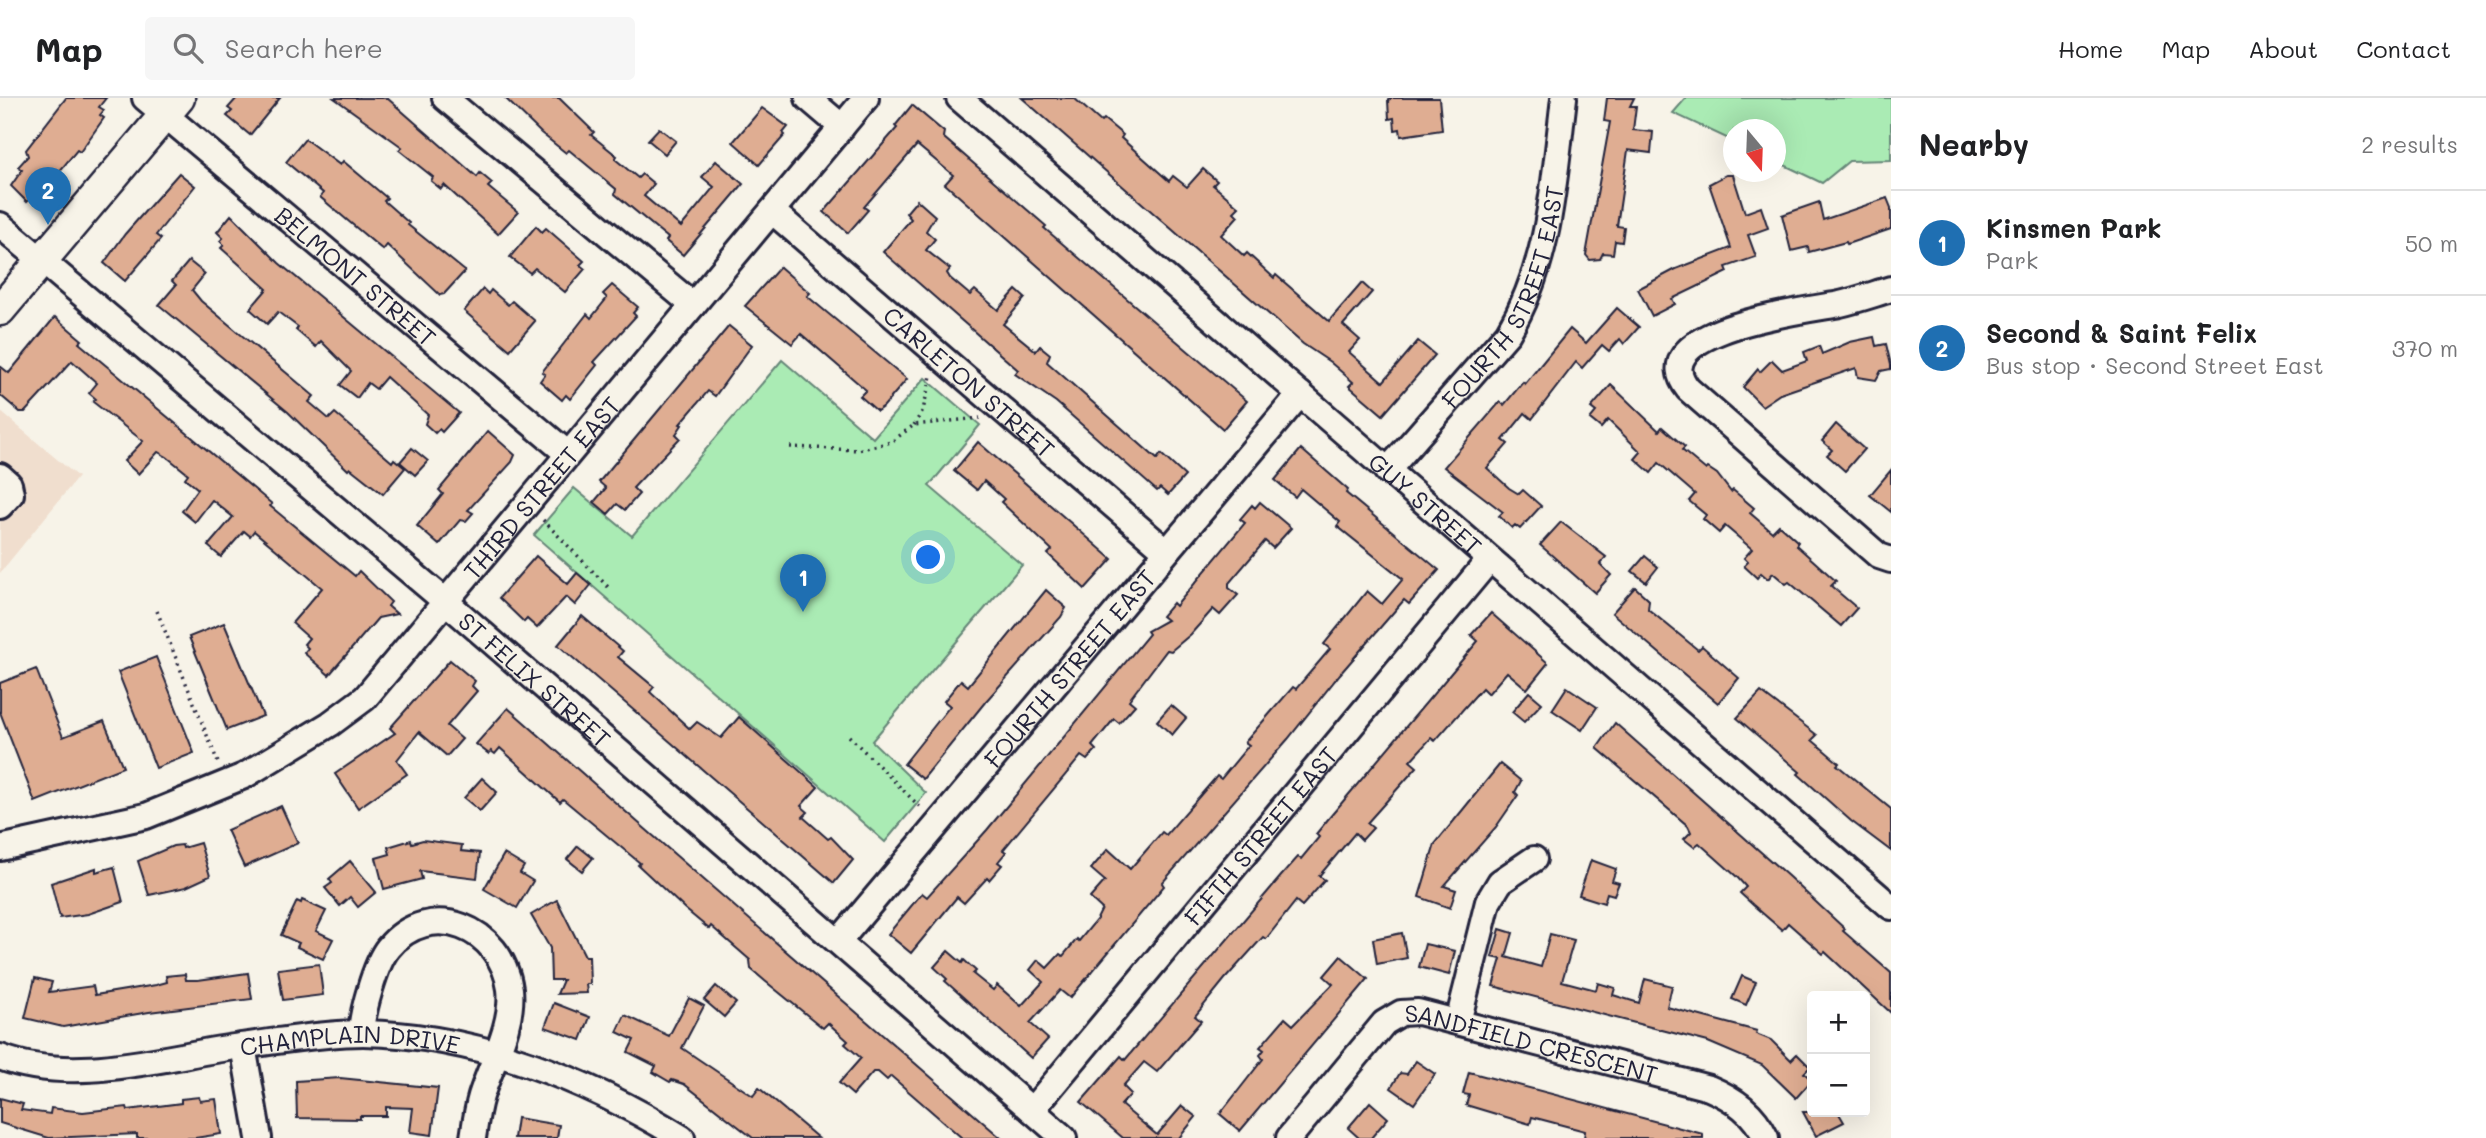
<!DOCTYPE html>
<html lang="en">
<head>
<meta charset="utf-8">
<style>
  :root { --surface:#fff; --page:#f6f6f6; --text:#202124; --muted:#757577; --line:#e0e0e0; --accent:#1f6fb2 }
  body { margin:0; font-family:Mali,sans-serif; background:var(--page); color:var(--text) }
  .controls { position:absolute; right:21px; bottom:21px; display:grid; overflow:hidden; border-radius:7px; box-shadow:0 7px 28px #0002 }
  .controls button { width:63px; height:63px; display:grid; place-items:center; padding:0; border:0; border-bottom:2px solid var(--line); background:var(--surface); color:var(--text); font:35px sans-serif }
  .compass { position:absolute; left:1723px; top:21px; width:63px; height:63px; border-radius:50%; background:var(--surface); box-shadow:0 7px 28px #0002; rotate:161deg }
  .you { position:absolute; left:929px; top:460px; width:24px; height:24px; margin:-18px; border:5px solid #fff; border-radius:50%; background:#1a73e8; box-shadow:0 0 0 10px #1a73e833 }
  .badge { display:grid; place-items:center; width:46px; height:46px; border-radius:50%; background:var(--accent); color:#fff; font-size:23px; font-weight:700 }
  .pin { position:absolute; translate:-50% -58px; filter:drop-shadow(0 2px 4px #0008) }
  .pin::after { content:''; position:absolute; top:37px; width:24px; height:21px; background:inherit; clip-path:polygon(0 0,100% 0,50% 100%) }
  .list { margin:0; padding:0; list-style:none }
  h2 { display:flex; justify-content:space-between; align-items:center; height:91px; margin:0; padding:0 28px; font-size:30px }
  h2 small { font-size:23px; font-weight:400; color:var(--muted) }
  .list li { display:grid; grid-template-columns:46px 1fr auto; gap:21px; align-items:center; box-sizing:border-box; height:105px; padding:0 28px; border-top:2px solid var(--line) }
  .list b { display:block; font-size:26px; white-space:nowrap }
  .list p { margin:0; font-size:23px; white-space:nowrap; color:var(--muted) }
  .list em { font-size:23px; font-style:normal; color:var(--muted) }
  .icon { flex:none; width:38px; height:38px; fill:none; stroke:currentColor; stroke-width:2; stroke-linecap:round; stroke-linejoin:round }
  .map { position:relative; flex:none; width:1891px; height:1040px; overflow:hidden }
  header { display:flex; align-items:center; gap:42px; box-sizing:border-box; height:98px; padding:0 35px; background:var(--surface); border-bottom:2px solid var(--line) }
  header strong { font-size:33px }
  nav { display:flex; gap:38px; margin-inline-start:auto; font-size:24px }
  .search { width:490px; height:63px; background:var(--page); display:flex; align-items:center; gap:18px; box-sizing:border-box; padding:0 24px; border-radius:7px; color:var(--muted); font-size:26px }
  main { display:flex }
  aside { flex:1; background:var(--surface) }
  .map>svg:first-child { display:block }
  .built { fill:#f0dece }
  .green { fill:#aaebb4; stroke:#668678; stroke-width:2 }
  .building { fill:#dfad92; stroke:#22223b; stroke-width:2 }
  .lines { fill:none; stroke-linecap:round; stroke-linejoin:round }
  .minor-casing { stroke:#22223b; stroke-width:30 }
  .major-casing { stroke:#22223b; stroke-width:35 }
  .path { stroke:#22223b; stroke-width:3.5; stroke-dasharray:2 5; stroke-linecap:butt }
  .minor { stroke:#f7f3e8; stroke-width:24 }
  .major { stroke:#f7f3e8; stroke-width:30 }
  .labels { text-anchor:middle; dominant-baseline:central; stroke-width:7; stroke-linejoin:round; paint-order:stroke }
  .street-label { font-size:24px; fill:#22223b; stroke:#f7f3e8 }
</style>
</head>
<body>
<header>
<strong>Map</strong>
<div class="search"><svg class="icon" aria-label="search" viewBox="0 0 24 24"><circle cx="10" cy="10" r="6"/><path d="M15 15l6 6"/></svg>Search here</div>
<nav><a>Home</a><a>Map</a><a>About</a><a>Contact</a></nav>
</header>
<main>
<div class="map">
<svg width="1891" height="1040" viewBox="0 0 1891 1040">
  <rect width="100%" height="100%" fill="#f7f3e8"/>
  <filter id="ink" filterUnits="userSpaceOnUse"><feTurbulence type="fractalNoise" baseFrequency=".0143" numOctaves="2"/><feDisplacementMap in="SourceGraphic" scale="14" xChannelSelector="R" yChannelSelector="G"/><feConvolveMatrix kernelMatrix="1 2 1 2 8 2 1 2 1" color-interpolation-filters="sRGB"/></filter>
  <g filter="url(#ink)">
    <polygon class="built" points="0,313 78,379 0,475"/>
    <g class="green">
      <polygon points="1686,0 1891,0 1891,62 1849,63 1822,85 1776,63 1776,32 1734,32 1733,43 1673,15"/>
      <polygon points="782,262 873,340 925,280 980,327 929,388 1022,467 872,643 926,695 885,744 534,437 574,390 632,438"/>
    </g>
    <g class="building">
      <polygon points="66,0 106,0 99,9 104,12 100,17 104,20 80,54 77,52 40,97 37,94 27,104 11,88 22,72 18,69 28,58 26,52"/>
      <polygon points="237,0 280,0 250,37 227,18 232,13 228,10"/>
      <polygon points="334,0 387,0 477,79 480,75 492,85 488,89 518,114 498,136 444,87 441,91 431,83 433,79 399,52 402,49"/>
      <polygon points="505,0 559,0 594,34 591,37 617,58 615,61 638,80 642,76 654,86 644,98 681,129 714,89 702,79 716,63 743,86 683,157 666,143 668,140 615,96 616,91 569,52 566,55 541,35"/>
      <polygon points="1022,0 1074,0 1101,24 1104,21 1123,37 1121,40 1169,83 1173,78 1187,89 1203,71 1217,83 1213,87 1239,109 1234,114 1238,118 1221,137 1244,158 1247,155 1274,180 1276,177 1329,223 1362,185 1372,194 1343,227 1360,242 1349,254 1383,284 1418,243 1435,257 1383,317 1349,288 1353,284 1330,264 1303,246"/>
      <polygon points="1392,0 1439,0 1442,32 1401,38 1400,31 1395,32 1394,20 1389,21 1388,2"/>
      <polygon points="1607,0 1634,0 1630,8 1636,8 1633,32 1653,34 1651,55 1628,52 1617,128 1624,129 1622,144 1615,143 1613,156 1603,155 1600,161 1590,162 1586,157 1610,24 1604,23"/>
      <polygon points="912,7 944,34 943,39 1046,128 1044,130 1247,303 1223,331 945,86 953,77 917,47 864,109 868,112 848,135 824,114 897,30 895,28"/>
      <polygon points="762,10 788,29 783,35 785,37 759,67 733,44"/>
      <polygon points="659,30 676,43 665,56 648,42"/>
      <polygon points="305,41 340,67 343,63 387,100 384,103 409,125 408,127 465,173 444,196 440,197 387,147 383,152 347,122 320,99 323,95 286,64"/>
      <polygon points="179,75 195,88 156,137 161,141 125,183 104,165 125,136"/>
      <polygon points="1726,77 1733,77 1745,115 1761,109 1768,130 1748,137 1756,159 1726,169 1728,174 1672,201 1675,206 1652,218 1638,191 1676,171 1731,150 1709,86"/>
      <polygon points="1887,100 1891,110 1891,131 1847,146 1846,144 1809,154 1808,149 1791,153 1782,117 1819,104 1823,122"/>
      <polygon points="917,102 935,118 926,133 935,141 926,152 950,171 947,175 950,180 970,197 975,192 998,212 1016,192 1025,200 1003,226 1036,253 1040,248 1050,256 1047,264 1157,361 1161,356 1185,378 1168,397 1160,390 1157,393 1056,304 1015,276 1018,272 883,154 911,121 906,115"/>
      <polygon points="231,117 279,165 459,315 442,334 439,331 435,335 425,326 428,317 386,279 376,291 368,285 357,300 340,287 351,273 321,243 316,249 296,232 298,229 278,214 267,226 250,211 267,191 221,150 224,147 220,143 223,140 217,134"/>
      <polygon points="536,128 542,134 546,130 584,163 580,167 585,171 565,194 535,170 530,175 510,159"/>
      <polygon points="189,163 205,176 192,192 201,203 314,298 309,304 329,321 335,315 392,364 394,361 405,370 383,396 350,370 348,372 288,314 159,207 176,187 172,183"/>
      <polygon points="780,169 810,195 807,198 907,281 884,308 877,313 860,298 866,292 801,236 792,246 745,208"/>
      <polygon points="612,187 638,209 633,215 636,218 594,264 597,267 570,301 566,297 562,302 540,283 545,276 542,274 587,216 591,220 607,200 603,196"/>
      <polygon points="483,191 488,196 491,192 508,207 512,203 535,223 510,252 464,213"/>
      <polygon points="1617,210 1639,229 1624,246 1620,241 1609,253 1602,247 1582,270 1576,264 1532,321 1525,315 1503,342 1508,346 1487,370 1509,390 1519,396 1523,392 1541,408 1520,431 1515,427 1512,430 1499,418 1503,414 1444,369 1500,304 1504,307 1523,284 1525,286 1570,231 1586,245"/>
      <polygon points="55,219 82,242 79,245 272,406 270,408 293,427 355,478 359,473 391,504 388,508 397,516 378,520 329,577 304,555 308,550 304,546 309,540 292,525 322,490 254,433 250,438 244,433 221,459 208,448 233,419 212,402 195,424 182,413 198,391 185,380 188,376 167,359 158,354 138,376 124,363 143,343 93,304 96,301 89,295 97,285 72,263 25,314 20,314 0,297 0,268 9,275"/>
      <polygon points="729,228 752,247 715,298 708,293 680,326 682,327 676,336 680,340 633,390 639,396 625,412 617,406 608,416 594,404 606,390 599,384"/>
      <polygon points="1874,239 1876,248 1886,246 1891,267 1891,271 1881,273 1876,282 1858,279 1856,270 1780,296 1762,308 1743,289 1758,271 1760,274 1772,262 1782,272 1807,263 1804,254 1819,248 1822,256 1850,244"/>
      <polygon points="1611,287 1659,333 1662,329 1685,349 1682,352 1706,372 1708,370 1717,376 1731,394 1733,392 1754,410 1750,415 1772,434 1779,427 1798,444 1796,447 1836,483 1831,488 1857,510 1841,528 1789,484 1786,486 1773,475 1768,481 1761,475 1757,480 1744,468 1748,464 1744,460 1752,451 1725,428 1719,435 1703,421 1706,417 1689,403 1695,396 1659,365 1651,375 1635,361 1641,354 1608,322 1601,330 1590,321 1596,314 1591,310"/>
      <polygon points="1836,326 1864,351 1845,373 1827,357 1832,352 1822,343"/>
      <polygon points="488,333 515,357 512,364 468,412 473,415 466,423 460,422 439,447 417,428 443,396 439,392"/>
      <polygon points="978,344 1112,461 1085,491 1048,456 1052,452 1001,404 1004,401 984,383 977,392 954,373"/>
      <polygon points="412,350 428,363 415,377 400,364"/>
      <polygon points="1301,351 1348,392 1346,395 1439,472 1409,506 1404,502 1340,576 1288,641 1162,785 1164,788 1070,900 1060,892 1030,925 1048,941 1031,960 945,883 947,881 934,869 948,853 962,865 964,862 976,873 973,876 993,892 997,887 1021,908 1043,884 1030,872 1038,862 1047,870 1060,856 1063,858 1077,841 1079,843 1097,821 1102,811 1090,800 1105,783 1091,771 1108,751 1130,771 1162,734 1166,737 1217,678 1221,681 1249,647 1245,644 1293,589 1296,591 1330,551 1324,546 1367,493 1382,506 1403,481 1337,428 1340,424 1301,391 1295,399 1275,382"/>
      <polygon points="1891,372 1891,414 1870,397"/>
      <polygon points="1260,404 1291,430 1273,450 1265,443 1229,485 1229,490 1238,497 1220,517 1213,511 1191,536 1171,553 1167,552 1129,602 1135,607 1119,625 1114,621 1092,648 1096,652 1087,662 1081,658 1003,752 1006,754 998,764 1002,767 989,782 987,780 964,805 957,799 911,855 888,836 922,795 927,799 987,732 1149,536 1147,533 1167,522 1162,518 1173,505 1176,508 1245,425 1240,421 1252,407 1255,410"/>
      <polygon points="1561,424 1606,459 1600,466 1611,477 1595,495 1540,447"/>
      <polygon points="536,458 568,486 577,475 591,487 575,507 566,499 537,530 527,521 524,524 499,500"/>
      <polygon points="1645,458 1658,469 1646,484 1632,473"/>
      <polygon points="1635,489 1649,502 1648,511 1698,552 1702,548 1739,580 1718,605 1612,515"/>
      <polygon points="1046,492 1066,510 1061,519 986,603 923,681 904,666 950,608 944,603 961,582 968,588"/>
      <polygon points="1491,515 1548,565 1527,591 1507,574 1488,596 1482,590 1435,643 1431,640 1410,663 1417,669 1367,725 1373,730 1362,742 1355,735 1319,778 1325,782 1302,808 1296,803 1266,841 1263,839 1225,881 1195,918 1201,923 1157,974 1144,964 1123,988 1131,996 1121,1007 1157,1037 1182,1008 1196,1019 1179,1040 1123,1040 1081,1004 1121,958 1125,962 1282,777 1298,759 1301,761 1319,739 1316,736 1329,720 1478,543 1471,537"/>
      <polygon points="582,518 623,553 618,559 654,589 650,594 690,631 697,624 721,640 739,619 818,689 801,708 808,714 803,719 828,741 831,739 853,762 834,785 558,547"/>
      <polygon points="224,525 263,618 227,632 189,539"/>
      <polygon points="156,559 194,655 156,670 118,574"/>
      <polygon points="450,562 475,583 472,588 477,593 447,628 462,641 447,658 419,634 397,662 407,676 358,710 335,676 395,635 390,630"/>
      <polygon points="36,571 63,639 104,623 123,669 35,704 0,614 0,585"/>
      <polygon points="1567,589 1597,609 1582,632 1552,612"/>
      <polygon points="1529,594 1542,605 1524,624 1512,614"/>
      <polygon points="1761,594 1817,637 1812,642 1839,665 1837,667 1891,711 1891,753 1851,723 1798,676 1800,674 1737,620"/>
      <polygon points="1171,607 1186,620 1172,637 1157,623"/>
      <polygon points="508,610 642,728 1001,1040 962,1040 891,978 887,982 878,974 873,974 853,997 839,985 861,960 845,946 848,943 828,925 823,930 765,883 751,871 750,862 711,828 709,831 685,811 638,767 640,765 563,701 560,704 500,650 495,656 491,653 489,656 476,646"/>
      <polygon points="1615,625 1789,779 1845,831 1843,833 1891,875 1891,915 1825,854 1823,856 1788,825 1782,832 1753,807 1740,795 1746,789 1737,779 1699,745 1694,749 1684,741 1691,734 1688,728 1597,650"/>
      <polygon points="1500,666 1521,683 1515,694 1518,697 1496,729 1444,788 1456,792 1450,810 1419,799 1435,746"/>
      <polygon points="482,680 497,694 480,713 464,700"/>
      <polygon points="281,708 298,745 244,769 227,732"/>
      <polygon points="411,742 412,745 423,742 462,747 461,753 480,755 477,780 420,773 422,781 384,791 376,760 390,756 388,749"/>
      <polygon points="200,745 210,778 186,789 149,797 138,763 173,748 182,747 183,750"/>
      <polygon points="578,748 593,760 582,773 567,761"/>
      <polygon points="504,756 524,768 520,775 533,783 517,810 484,791"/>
      <polygon points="1591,762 1616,771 1612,783 1619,785 1614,797 1607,795 1604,805 1579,797"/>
      <polygon points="350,763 376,794 358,809 350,799 340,808 325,790 332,785 329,781"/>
      <polygon points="114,769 123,804 88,816 60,820 51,785 96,770 96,774"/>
      <polygon points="302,802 326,813 316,833 333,841 323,861 297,849 299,845 281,837 297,803 301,805"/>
      <polygon points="557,802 585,858 589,858 590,886 586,886 587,895 557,896 563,882 551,882 550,850 531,817"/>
      <polygon points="1500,831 1513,835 1506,859 1541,869 1550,836 1574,842 1562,883 1596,892 1598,885 1615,890 1613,897 1639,905 1645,881 1672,888 1667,909 1757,933 1756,936 1771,942 1791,962 1797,956 1810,969 1804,975 1812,982 1796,1000 1762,967 1708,944 1493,888 1501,861 1492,859"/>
      <polygon points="1402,835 1407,860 1377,866 1373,841"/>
      <polygon points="1425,846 1455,853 1449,877 1419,869"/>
      <polygon points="1341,858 1368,881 1240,1033 1220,1016 1263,961 1260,957 1264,952 1260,949 1285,920 1293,927 1333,886 1324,878"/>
      <polygon points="319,866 323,897 283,902 278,871"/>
      <polygon points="248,875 252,901 149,914 63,929 25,920 35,880 52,884 49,894 93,888 95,897 156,887 167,884 166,878 185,876 186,882 198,882"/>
      <polygon points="1742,878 1756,884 1746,907 1732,901"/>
      <polygon points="716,888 736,905 724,919 704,902"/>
      <polygon points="689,900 704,908 682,950 753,998 759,990 818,1040 753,1040 684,986 672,982 670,984 653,974 656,968 628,954 634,942 617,934 625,917 669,938"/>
      <polygon points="554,905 590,919 581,942 545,929"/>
      <polygon points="1416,963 1435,976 1414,1006 1391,990 1400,975 1407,976"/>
      <polygon points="1469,974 1703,1036 1703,1040 1584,1040 1585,1033 1532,1019 1530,1026 1506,1019 1466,1007 1469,997 1463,996"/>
      <polygon points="340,980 438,990 432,1037 410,1034 413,1010 386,1009 386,1018 360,1018 360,1021 297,1020 296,983"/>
      <polygon points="199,999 200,1003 216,1001 221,1036 195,1040 137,1040 137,1036 49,1040 0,1025 0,1000 23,1006 21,1012 50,1016 51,1010 83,1014 127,1009 128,1012 181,1005 181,1001"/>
      <polygon points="1370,1004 1388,1020 1371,1040 1359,1040 1348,1030"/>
      <polygon points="1803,1014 1838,1014 1844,1024 1816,1038"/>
      <polygon points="517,1020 559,1027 557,1040 514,1040"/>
    </g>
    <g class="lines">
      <defs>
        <g id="minor">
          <path id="s1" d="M145 0 568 356"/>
          <polyline points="445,0 693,207"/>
          <polyline points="808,0 842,29"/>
          <path id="s2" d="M959 0 1891 809"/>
          <path id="s3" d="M772 113 1166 453"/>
          <path id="s4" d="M0 127 445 503 1064 1040"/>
          <path d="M1891 191C1874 196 1857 202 1840 206 1809 212 1640 231 1688 291L1879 458 1891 462"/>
          <path id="s5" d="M1387 373 1508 235C1551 163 1554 81 1564 0"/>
          <polyline points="0,378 9,386 11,396 0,408"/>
          <path id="s6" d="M0 750 146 718 244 678 330 626 365 600 866 0"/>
          <path id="s7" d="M839 843 1300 296"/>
          <polyline points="1458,924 1488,804 1500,784 1534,761"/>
          <path d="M361 935C362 915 375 866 388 850 430 799 502 830 510 891 514 926 491 966 481 998 477 1011 475 1026 473 1040"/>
          <polyline points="243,948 259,1040"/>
          <path id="s8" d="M0 959C75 988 165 958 241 948 280 943 323 935 363 935 476 937 587 981 682 1040"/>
          <path id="s9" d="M1032 1012 1489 462"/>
          <path id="s10" d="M1289 1040 1384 925 1401 915 1418 914 1709 990C1735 1001 1754 1015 1766 1040"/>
        </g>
        <polyline id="major" points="0,212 179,0"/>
      </defs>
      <use href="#minor" class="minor-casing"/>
      <use href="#major" class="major-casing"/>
      <g class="path">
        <polyline points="914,327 923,312 931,278"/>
        <polyline points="790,349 858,352 891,344 914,327 980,320"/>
        <polyline points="543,422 611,492"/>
        <polyline points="157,513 219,667"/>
        <polyline points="849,638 922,711"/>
      </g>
      <use href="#minor" class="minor"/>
      <use href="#major" class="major"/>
    </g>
  </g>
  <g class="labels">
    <g class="street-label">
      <text stroke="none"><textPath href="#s1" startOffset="276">BELMONT STREET</textPath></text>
      <text stroke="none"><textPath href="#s5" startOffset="214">FOURTH STREET EAST</textPath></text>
      <text stroke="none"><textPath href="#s3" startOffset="261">CARLETON STREET</textPath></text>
      <text stroke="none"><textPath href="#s6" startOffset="674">THIRD STREET EAST</textPath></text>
      <text stroke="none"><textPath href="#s2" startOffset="618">GUY STREET</textPath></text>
      <text stroke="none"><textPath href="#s7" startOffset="357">FOURTH STREET EAST</textPath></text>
      <text stroke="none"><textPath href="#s4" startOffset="702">ST FELIX STREET</textPath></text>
      <text stroke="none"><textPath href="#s9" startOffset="357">FIFTH STREET EAST</textPath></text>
      <text stroke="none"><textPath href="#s10" startOffset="303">SANDFIELD CRESCENT</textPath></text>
      <text stroke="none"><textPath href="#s8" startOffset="354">CHAMPLAIN DRIVE</textPath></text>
    </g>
  </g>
</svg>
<div class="controls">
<button>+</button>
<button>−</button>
</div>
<svg class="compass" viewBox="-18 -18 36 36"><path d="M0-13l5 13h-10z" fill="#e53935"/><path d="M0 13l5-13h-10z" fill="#757577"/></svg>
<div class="you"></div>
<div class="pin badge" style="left:803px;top:514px">1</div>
<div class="pin badge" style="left:48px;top:127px">2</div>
</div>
<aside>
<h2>Nearby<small>2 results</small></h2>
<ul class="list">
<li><span class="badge">1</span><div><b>Kinsmen Park</b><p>Park</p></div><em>50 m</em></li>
<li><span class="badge">2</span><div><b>Second &amp; Saint Felix</b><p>Bus stop · Second Street East</p></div><em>370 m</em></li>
</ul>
</aside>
</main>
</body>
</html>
